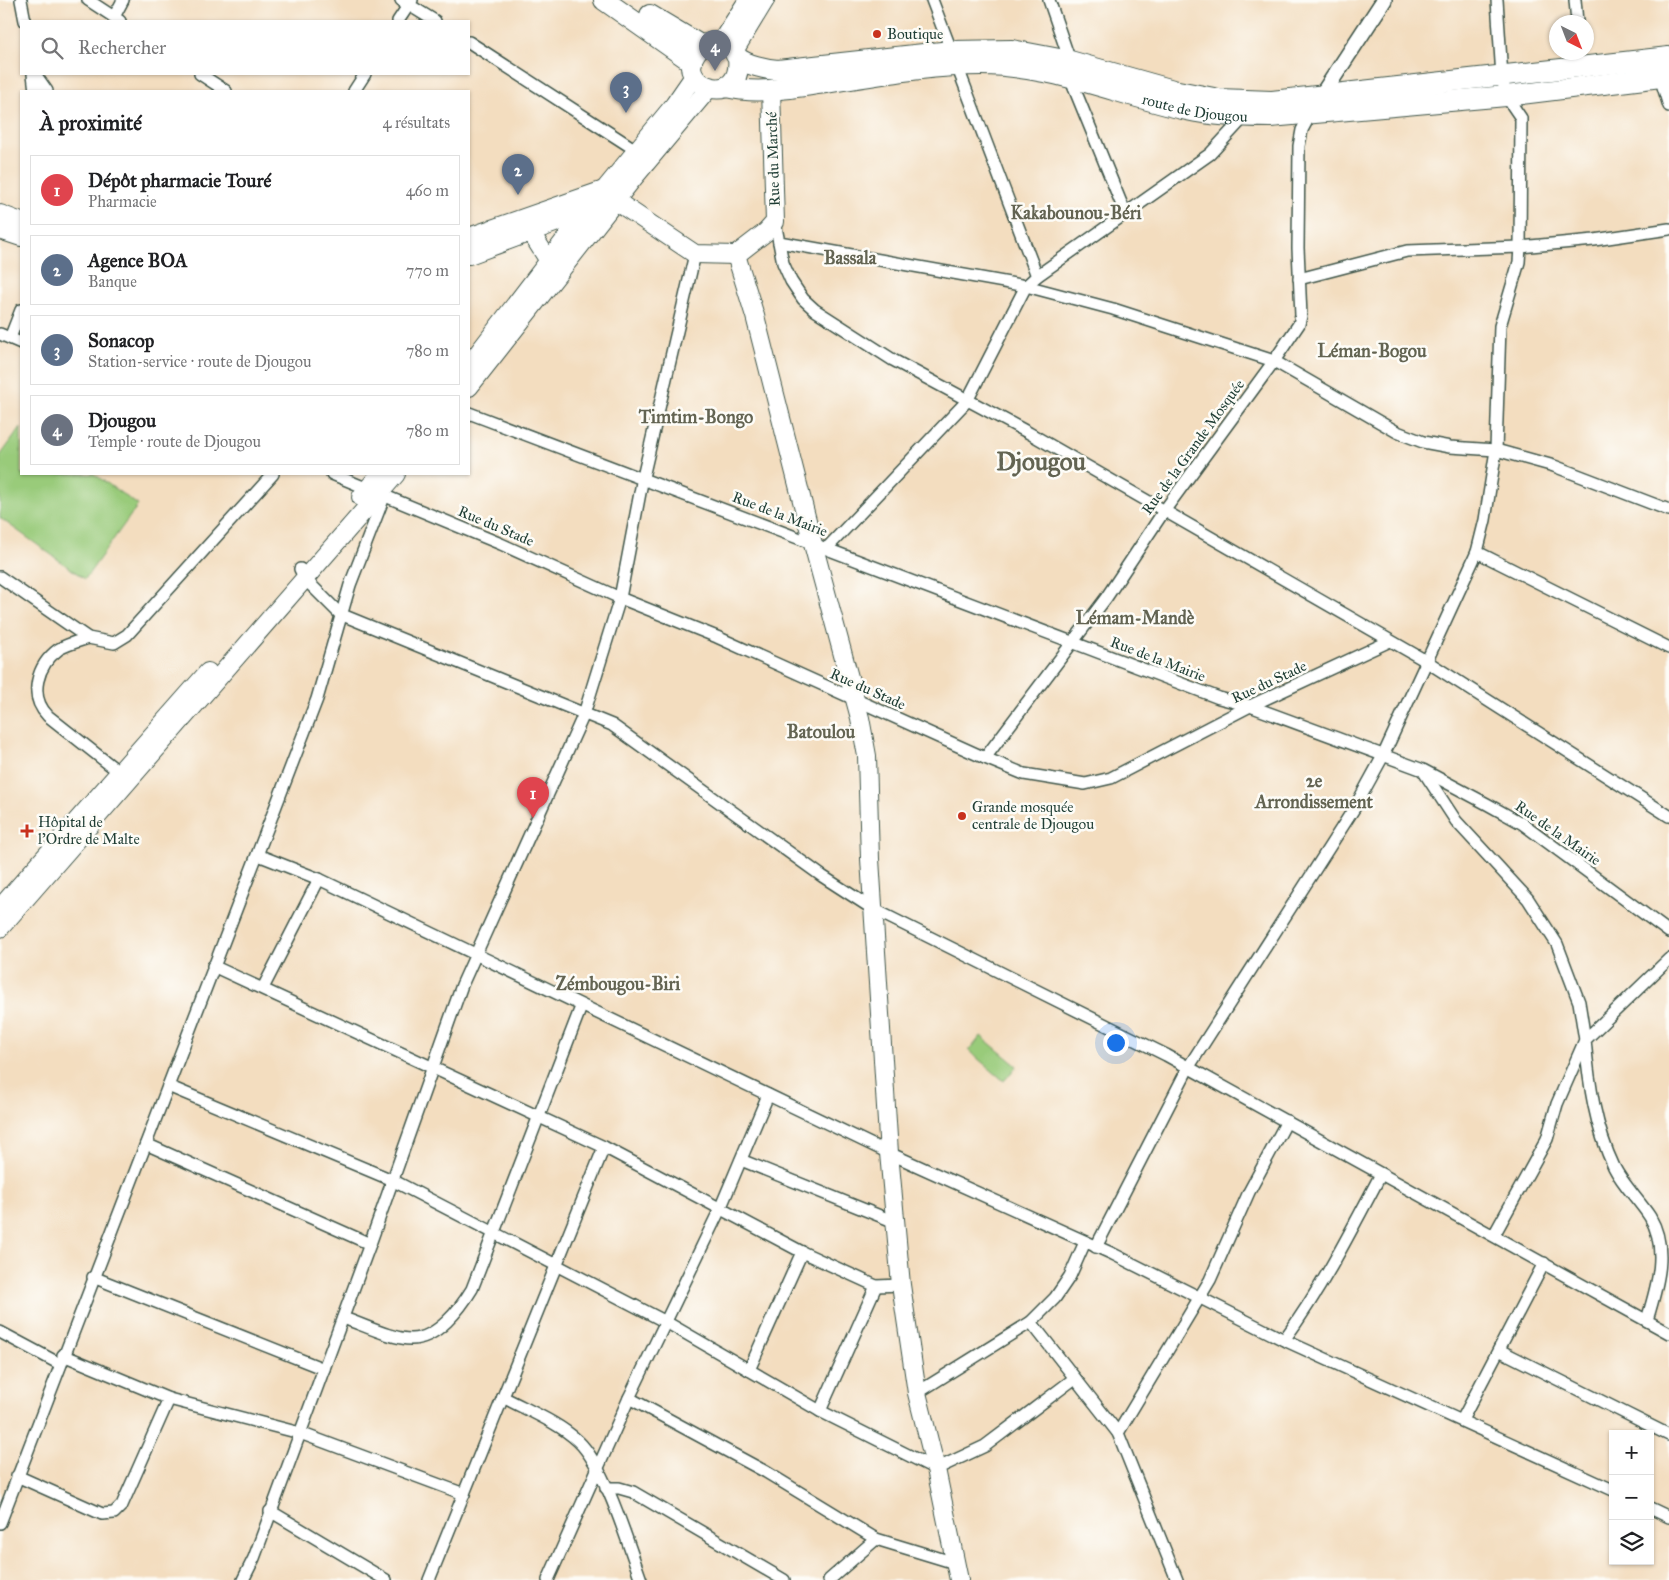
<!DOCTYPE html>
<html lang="fr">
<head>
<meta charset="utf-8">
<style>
  :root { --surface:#fff; --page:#f6f6f6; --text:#202124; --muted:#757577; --line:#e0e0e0; --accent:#111827 }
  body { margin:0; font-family:"IM FELL Great Primer",serif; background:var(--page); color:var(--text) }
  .controls { position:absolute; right:15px; bottom:15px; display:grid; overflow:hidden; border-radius:0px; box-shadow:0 1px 4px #0004 }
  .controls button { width:45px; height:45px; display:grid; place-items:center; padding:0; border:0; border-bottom:1px solid var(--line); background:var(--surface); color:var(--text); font:25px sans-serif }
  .compass { position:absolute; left:1549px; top:15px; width:45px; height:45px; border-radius:50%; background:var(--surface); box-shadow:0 1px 4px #0004; rotate:138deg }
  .you { position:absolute; left:1115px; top:1042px; width:18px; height:18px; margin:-12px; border:4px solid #fff; border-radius:50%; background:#1a73e8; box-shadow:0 0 0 8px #1a73e833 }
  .badge { display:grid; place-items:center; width:32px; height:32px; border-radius:50%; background:var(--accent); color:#fff; font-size:16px; font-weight:700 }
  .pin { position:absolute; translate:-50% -41px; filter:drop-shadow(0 1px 2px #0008) }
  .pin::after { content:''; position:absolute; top:26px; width:18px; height:15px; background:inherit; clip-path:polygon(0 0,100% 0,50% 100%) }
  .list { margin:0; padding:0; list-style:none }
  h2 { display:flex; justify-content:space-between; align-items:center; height:65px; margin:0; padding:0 20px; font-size:21px }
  h2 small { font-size:16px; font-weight:400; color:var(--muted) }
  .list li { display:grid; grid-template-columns:32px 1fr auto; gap:15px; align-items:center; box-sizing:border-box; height:70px; margin:0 10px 10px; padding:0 10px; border:1px solid var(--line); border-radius:0px }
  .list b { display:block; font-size:19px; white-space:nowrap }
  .list p { margin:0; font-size:16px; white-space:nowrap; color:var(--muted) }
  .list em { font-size:16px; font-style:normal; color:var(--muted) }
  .icon { flex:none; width:28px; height:28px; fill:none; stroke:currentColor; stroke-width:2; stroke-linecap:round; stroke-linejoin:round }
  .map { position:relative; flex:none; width:1669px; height:1580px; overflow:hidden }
  .search { position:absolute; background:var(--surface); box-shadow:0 1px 4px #0004; left:20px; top:20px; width:450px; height:55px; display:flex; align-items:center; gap:12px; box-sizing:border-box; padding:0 18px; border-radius:0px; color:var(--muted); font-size:19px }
  .panel { position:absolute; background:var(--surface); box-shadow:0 1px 4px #0004; left:20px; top:90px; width:450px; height:385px; border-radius:0px }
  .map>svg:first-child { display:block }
  .green { fill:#99cb7a; stroke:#5c8457 }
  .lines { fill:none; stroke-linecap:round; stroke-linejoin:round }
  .street-casing { stroke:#3f5549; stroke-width:14 }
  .secondary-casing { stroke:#3f5549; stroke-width:18 }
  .primary-casing { stroke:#3f5549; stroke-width:20 }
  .highway-casing { stroke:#3f5549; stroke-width:22 }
  .street { stroke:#fff; stroke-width:11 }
  .secondary { stroke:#fff; stroke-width:15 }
  .primary { stroke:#fff; stroke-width:18 }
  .highway { stroke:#fff; stroke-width:20 }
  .poi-dot { fill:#c8321e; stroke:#fdfcf7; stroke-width:2 }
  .labels { text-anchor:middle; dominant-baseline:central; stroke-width:5; stroke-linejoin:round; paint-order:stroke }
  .poi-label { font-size:15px; fill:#1f3d34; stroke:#fdfcf7; text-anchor:start }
  .street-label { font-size:15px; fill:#1f3d34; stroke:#fdfcf7 }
  .quarter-label { font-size:18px; font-weight:bold; fill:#636452; stroke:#fdfcf7 }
  .town-label { font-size:25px; font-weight:bold; fill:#636452; stroke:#fdfcf7 }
</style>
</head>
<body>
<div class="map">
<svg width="1669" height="1580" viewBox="0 0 1669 1580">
  <rect width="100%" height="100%" fill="#fdfcf7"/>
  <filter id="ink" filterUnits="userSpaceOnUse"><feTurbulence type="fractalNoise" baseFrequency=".02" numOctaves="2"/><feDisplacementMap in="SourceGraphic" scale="10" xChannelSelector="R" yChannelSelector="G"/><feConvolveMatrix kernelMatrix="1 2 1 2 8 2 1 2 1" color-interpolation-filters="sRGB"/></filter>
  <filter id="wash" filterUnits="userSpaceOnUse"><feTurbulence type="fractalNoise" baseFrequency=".0096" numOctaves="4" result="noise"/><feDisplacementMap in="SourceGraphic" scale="20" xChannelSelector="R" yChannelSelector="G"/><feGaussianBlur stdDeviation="1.12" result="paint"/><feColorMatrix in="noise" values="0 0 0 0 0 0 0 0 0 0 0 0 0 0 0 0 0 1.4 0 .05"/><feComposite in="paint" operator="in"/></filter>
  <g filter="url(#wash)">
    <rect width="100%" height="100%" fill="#f3ddbf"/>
    <g class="green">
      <polygon points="21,427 21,474 94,474 138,505 85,579 0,518 0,456"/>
      <polygon points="981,1036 1017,1066 1004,1081 969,1051"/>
    </g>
  </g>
  <g filter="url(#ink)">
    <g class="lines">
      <defs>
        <g id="street">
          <polyline points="21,0 25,21"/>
          <polyline points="88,0 120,21"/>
          <polyline points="401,0 435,21"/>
          <polyline points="932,0 1037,276"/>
          <polyline points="1049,0 1070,61"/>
          <polyline points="1575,0 1577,22"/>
          <polyline points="114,17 123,0"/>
          <polyline points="398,21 412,0"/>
          <polyline points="469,42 642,154"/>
          <polyline points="33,74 35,91"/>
          <polyline points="35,74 47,91"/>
          <polyline points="200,74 226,91"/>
          <polyline points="1660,77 1669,106"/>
          <polyline points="1070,78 1126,215"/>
          <polyline points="354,91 365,74"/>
          <polyline points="775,222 783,263 791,281 803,299 815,310 893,360 1029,433 1426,661 1669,816"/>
          <polyline points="779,242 1026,286 1113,309 1274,361 1397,432 1423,442 1450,447 1496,450 1554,466 1669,510"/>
          <polyline points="1299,279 1407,251 1520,247 1594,240 1669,229"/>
          <polyline points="0,334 21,343"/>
          <polyline points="10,338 21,310"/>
          <polyline points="469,413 1219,698 1250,706 1423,770 1487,804 1523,824 1669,932"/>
          <polyline points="332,474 501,544 620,598 717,637 985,758 1024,774 1085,784 1111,778 1250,706 1390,641"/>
          <polyline points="827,548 967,401 1026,286 1037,276 1210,154 1247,114"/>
          <polyline points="1477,552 1669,648"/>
          <polyline points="300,569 305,579 340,614 612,725 822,876 873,909 1166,1055 1669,1333"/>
          <polyline points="0,577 88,638 114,643 127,635 273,474"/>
          <path d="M88 638C79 641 68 644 59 649 37 665 28 696 48 716L119 772"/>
          <polyline points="985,758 1106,598 1164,511 1274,361 1299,324 1301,316 1298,248 1299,146 1302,130 1310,115"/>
          <polyline points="1424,772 1456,821 1528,899 1557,944 1579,1002 1585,1040 1557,1104 1547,1139 1494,1235"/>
          <polyline points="258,855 319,879 889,1153 1113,1254 1284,1340 1613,1490"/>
          <polyline points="213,966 604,1147 802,1252 876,1286 901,1285"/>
          <polyline points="263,988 319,879"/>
          <polyline points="168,1086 392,1180 666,1322 820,1411 936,1469 985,1446 1075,1378"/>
          <polyline points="146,1144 370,1244"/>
          <polyline points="741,1160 895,1222"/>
          <polyline points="1096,1247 1188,1068 1355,807 1383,756 1477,552 1485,520 1496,450 1500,326 1519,262 1520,247 1521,118 1506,96 1502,77 1497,0"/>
          <polyline points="93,1277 324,1369"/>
          <path d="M343 1318C362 1324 391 1339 411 1339 437 1339 460 1309 472 1289L581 1007"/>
          <path d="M1647 1320C1657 1287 1669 1249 1650 1217 1639 1200 1623 1185 1614 1167 1595 1127 1589 1084 1585 1040L1669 959"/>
          <polyline points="1031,1322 1118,1433 1177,1580"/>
          <polyline points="0,1332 60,1364"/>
          <path d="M1284 1340C1322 1288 1351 1231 1381 1174"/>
          <polyline points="1499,1350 1669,1435"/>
          <polyline points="63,1355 169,1399 300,1433 464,1494"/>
          <polyline points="749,1370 802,1252"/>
          <polyline points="917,1393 1031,1322 1055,1298 1070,1276 1085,1242"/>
          <path d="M503 1397C527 1410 558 1422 578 1441 605 1466 628 1544 641 1580"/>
          <polyline points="629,1398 766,1472 876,1539 955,1563"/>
          <polyline points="820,1411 876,1286"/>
          <polyline points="1462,1420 1544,1263"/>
          <polyline points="1118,1433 1210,1280 1249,1192 1287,1121"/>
          <polyline points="17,1476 102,1514 114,1513 122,1505 169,1399"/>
          <polyline points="606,1488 619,1488 633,1492 784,1580"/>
          <polyline points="1650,1508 1669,1517"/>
          <polyline points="270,1511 386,1580"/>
          <polyline points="0,1523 317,699 350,585 384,497"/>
          <polyline points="243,1580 254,1558 370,1244 462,985 584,714 620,598 643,477 695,254"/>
          <polyline points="429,1580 604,1147"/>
          <polyline points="548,1580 629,1398 720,1209 768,1095"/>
          <polyline points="829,1580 876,1539"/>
        </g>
        <polyline id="secondary" points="1318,101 1384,0"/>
        <g id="primary">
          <polyline points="721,42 748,0"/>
          <polyline points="734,51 765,0"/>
          <polyline points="616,201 695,254 736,255 766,232 775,222 771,89"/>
          <polyline points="0,214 21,222"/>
          <polyline points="0,230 21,237"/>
          <polyline points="530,231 549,261"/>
          <polyline points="469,237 604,190"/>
          <polyline points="469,255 587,211"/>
          <polyline points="736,255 755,316 813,544 860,718 867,756 870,859 889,1153 901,1285 917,1393 936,1469 959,1580"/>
          <polyline points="469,365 587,211 674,105 694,76"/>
          <polyline points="469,387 631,181 709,88"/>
          <polyline points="361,497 380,474"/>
          <polyline points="0,908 208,672"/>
          <polyline points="0,928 396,474"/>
        </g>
        <g id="highway">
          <polyline points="604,0 692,62"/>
          <polyline points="650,15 702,46"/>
          <path d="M738 57C744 111 672 86 696 52 704 41 720 39 730 47 734 50 735 54 737 57 746 65 766 69 778 70L951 51 1012 50 1070 61 1173 90 1219 99 1272 101 1669 57"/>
          <path id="s1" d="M726 87C760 95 797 87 831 82 877 75 935 65 981 65 1053 65 1118 95 1187 110 1214 116 1242 117 1270 117L1506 96 1669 76"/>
        </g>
      </defs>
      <use href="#street" class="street-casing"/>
      <use href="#secondary" class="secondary-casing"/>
      <use href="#primary" class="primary-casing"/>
      <use href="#highway" class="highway-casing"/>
      <use href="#street" class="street"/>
      <use href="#secondary" class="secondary"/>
      <use href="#primary" class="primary"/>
      <use href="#highway" class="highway"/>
    </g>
  </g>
  <g class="poi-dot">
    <circle cx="877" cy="34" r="5"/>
    <circle cx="962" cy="816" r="5"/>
    <path d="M24.5 823.5h5v5h5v5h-5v5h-5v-5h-5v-5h5z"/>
  </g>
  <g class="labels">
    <g class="poi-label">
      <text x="887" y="34">Boutique</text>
      <text x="972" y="807">Grande mosquée<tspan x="972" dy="17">centrale de Djougou</tspan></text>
      <text x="38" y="822">Hôpital de<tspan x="38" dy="17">l'Ordre de Malte</tspan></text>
    </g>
    <g class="street-label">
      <text stroke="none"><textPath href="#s1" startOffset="476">route de Djougou</textPath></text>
      <text transform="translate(773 159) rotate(-92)">Rue du Marché</text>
      <text transform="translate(1193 447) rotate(-54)">Rue de la Grande Mosquée</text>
      <text transform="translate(780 514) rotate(21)">Rue de la Mairie</text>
      <text transform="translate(496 526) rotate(23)">Rue du Stade</text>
      <text transform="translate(1158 659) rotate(21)">Rue de la Mairie</text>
      <text transform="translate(1269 682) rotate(-25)">Rue du Stade</text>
      <text transform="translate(868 689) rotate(24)">Rue du Stade</text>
      <text transform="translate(1558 833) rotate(35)">Rue de la Mairie</text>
    </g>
    <g class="quarter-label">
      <text x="1076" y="213">Kakabounou-Béri</text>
      <text x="850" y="258">Bassala</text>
      <text x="1372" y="351">Léman-Bogou</text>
      <text x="696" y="417">Timtim-Bongo</text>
      <text x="1135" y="618">Lémam-Mandè</text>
      <text x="821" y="732">Batoulou</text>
      <text x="1314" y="781">2e<tspan x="1314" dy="21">Arrondissement</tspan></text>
      <text x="618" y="984">Zémbougou-Biri</text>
    </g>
    <g class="town-label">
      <text x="1041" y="461">Djougou</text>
    </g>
  </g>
</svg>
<div class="controls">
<button>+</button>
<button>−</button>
<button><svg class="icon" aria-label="layers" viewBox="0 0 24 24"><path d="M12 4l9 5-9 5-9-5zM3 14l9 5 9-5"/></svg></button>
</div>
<svg class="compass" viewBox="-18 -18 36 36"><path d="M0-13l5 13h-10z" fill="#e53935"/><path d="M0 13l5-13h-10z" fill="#757577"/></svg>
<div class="you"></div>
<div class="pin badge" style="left:533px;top:818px;background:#e0444e">1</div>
<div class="pin badge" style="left:518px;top:195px;background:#5c6f8a">2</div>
<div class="pin badge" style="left:626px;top:113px;background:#5c6f8a">3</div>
<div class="pin badge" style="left:715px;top:71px;background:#6b7280">4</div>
<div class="search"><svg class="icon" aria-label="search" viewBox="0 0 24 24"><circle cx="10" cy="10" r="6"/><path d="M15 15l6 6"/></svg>Rechercher</div>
<section class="panel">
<h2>À proximité<small>4 résultats</small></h2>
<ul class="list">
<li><span class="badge" style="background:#e0444e">1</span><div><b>Dépôt pharmacie Touré</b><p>Pharmacie</p></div><em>460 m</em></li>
<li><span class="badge" style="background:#5c6f8a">2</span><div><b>Agence BOA</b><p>Banque</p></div><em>770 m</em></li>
<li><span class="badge" style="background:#5c6f8a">3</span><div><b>Sonacop</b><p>Station-service · route de Djougou</p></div><em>780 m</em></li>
<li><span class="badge" style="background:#6b7280">4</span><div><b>Djougou</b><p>Temple · route de Djougou</p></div><em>780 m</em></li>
</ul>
</section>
</div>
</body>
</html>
